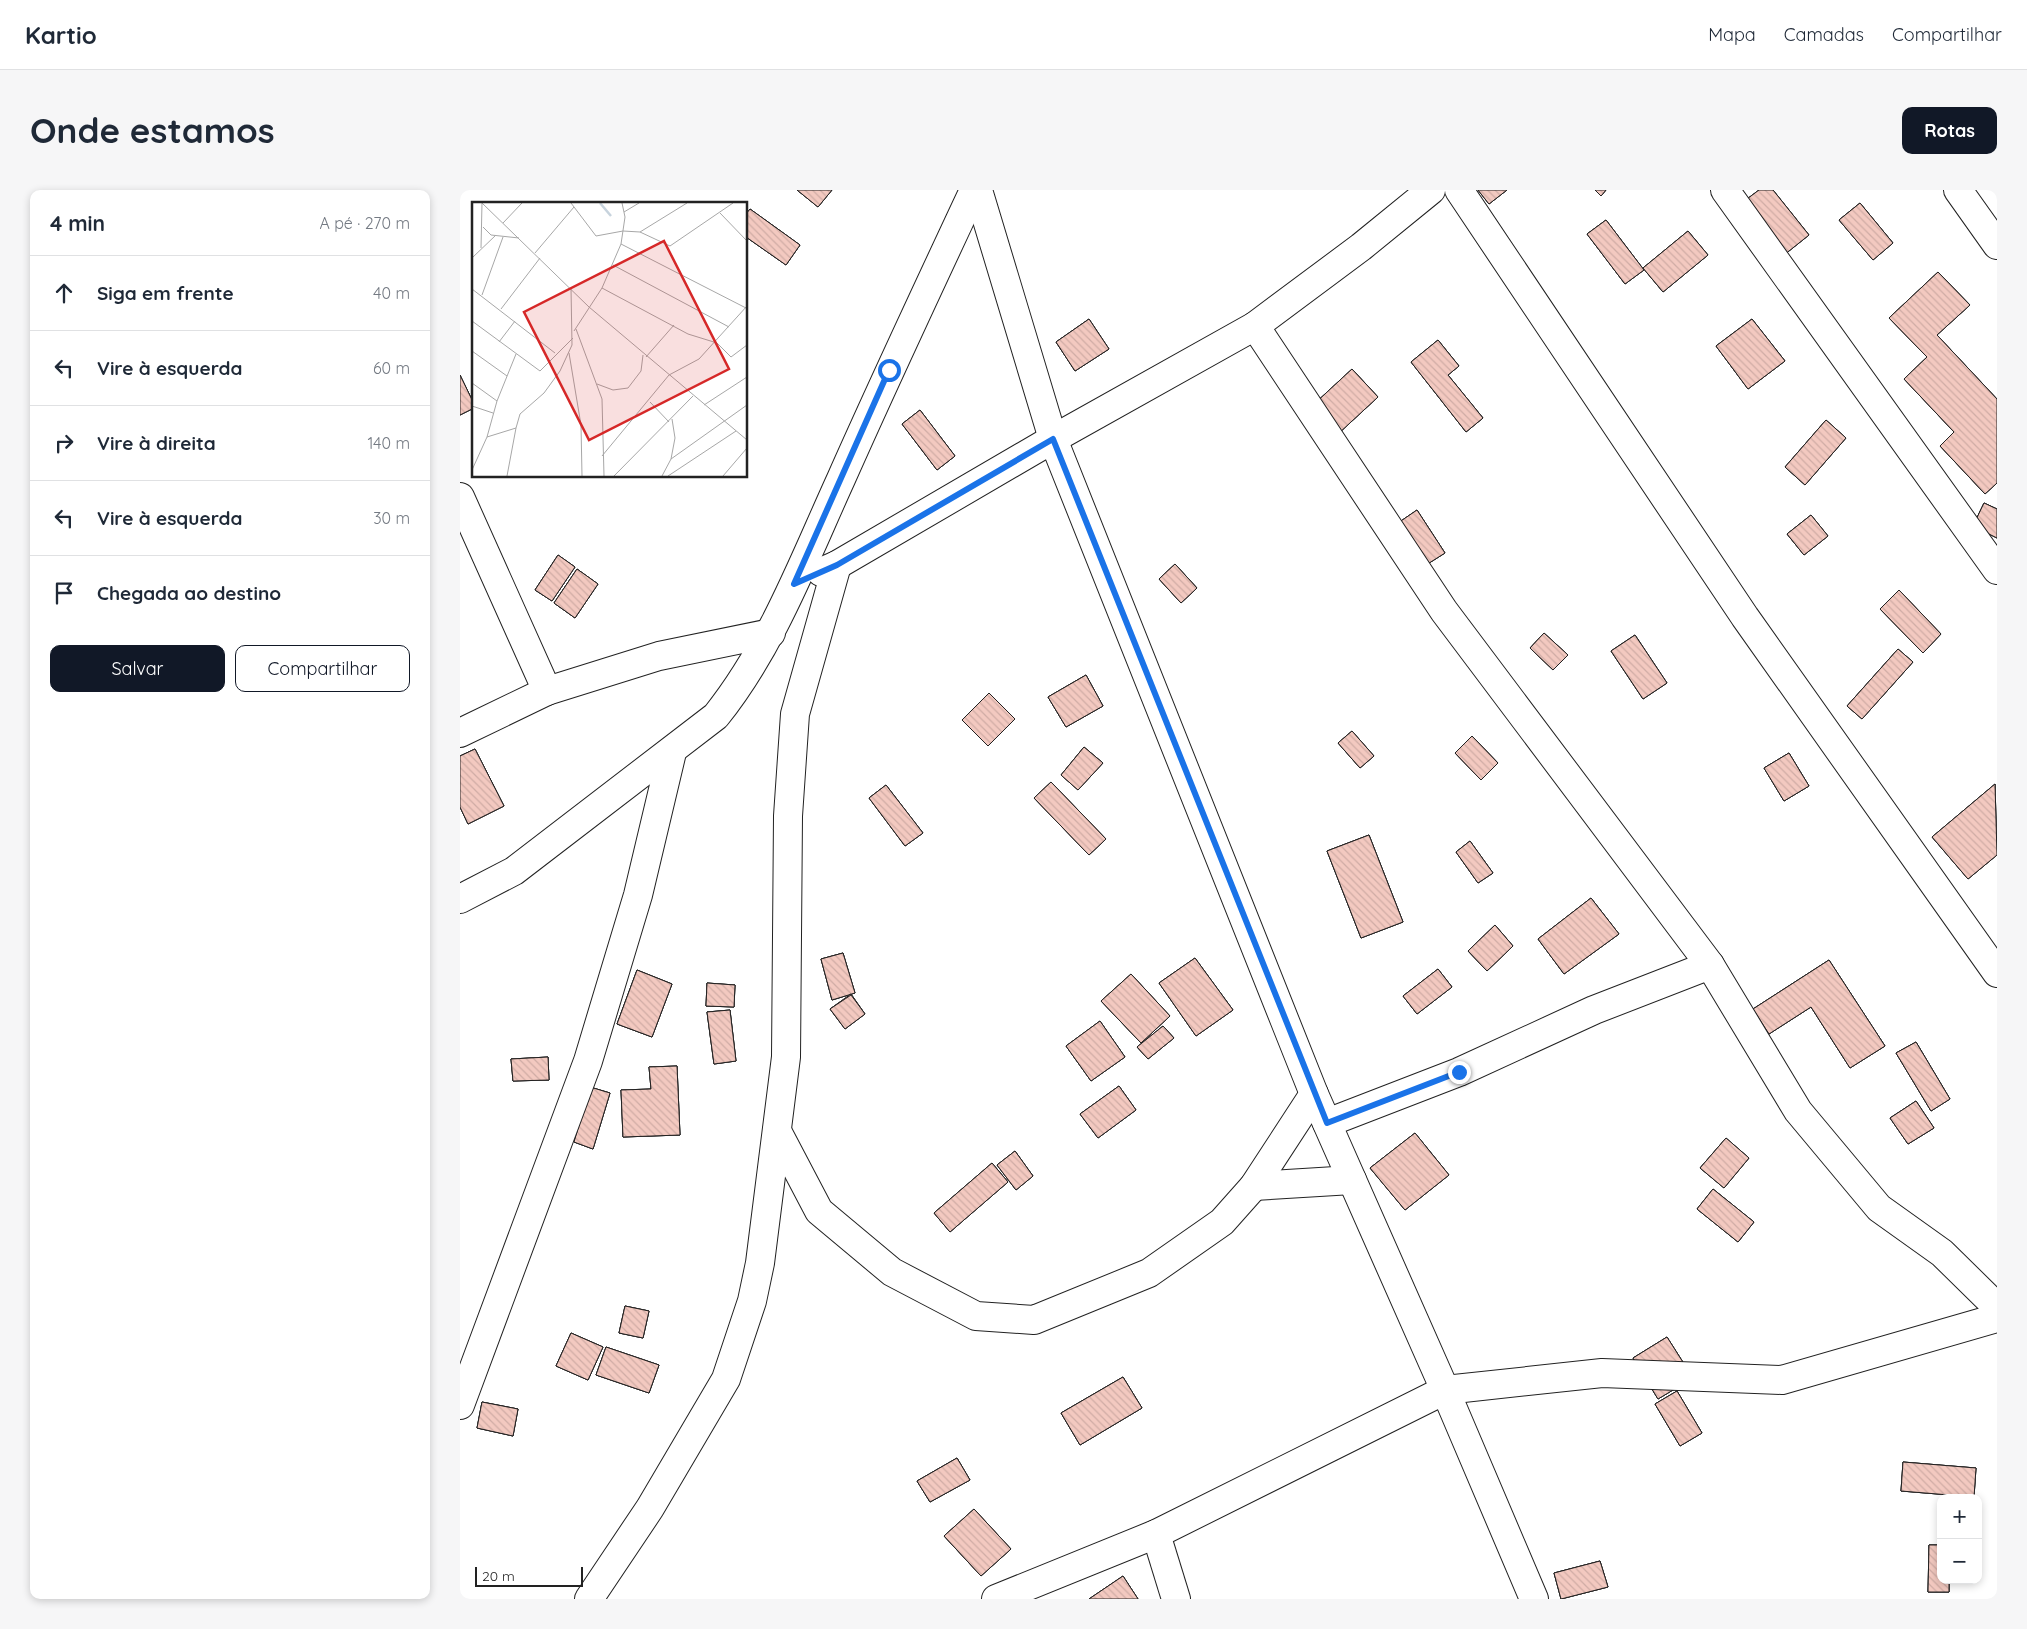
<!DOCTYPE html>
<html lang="pt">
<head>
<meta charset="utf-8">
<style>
  :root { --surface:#fff; --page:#f6f6f7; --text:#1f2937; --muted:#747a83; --line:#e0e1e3; --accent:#111827 }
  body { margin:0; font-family:Quicksand,sans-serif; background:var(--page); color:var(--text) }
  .controls { position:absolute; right:15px; bottom:15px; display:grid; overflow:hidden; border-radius:10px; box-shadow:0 2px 8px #0003 }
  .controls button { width:45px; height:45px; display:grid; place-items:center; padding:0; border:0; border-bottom:1px solid var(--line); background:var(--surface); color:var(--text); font:25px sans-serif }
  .scale { position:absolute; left:15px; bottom:12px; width:108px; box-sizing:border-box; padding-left:5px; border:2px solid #222; border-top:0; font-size:14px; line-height:18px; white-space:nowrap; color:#222; -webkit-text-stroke:4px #fff; paint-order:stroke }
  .stop { position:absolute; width:15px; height:15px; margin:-11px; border:4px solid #1a73e8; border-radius:50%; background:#fff }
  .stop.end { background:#1a73e8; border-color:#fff; box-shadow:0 1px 5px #0008 }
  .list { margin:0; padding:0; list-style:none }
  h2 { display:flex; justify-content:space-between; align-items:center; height:65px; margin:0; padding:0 20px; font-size:21px }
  h2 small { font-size:16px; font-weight:400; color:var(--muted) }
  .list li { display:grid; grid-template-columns:32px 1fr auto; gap:15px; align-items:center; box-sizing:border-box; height:75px; padding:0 20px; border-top:1px solid var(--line) }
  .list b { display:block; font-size:19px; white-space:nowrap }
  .list em { font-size:16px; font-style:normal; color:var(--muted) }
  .actions { display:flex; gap:10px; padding:15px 20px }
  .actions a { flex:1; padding:11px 0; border:1px solid var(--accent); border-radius:10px; text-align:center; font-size:18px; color:var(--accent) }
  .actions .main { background:var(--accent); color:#fff }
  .icon { flex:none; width:28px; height:28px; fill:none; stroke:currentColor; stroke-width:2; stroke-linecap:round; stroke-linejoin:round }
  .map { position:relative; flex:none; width:1537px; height:1409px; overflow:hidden; border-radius:10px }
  header { display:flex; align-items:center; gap:30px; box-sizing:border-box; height:70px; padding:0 25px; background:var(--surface); border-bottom:1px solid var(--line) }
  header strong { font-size:24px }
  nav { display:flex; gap:28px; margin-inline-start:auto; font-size:18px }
  .intro { display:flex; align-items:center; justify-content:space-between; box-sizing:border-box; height:120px; padding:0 30px }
  h1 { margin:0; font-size:35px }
  .button { padding:12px 22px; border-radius:10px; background:var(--accent); color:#fff; font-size:18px; font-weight:700 }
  main { display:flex; gap:30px; padding:0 30px }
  aside { flex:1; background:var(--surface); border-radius:10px; box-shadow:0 2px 8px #0003 }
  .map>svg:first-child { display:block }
  .building { fill:url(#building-back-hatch); stroke:#222 }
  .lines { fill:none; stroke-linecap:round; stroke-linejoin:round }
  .street-casing { stroke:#222; stroke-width:30 }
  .street { stroke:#fff; stroke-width:28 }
  .route { stroke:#1a73e8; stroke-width:6 }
  .inset-river { fill:none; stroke:#c7d3dd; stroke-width:2.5 }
  .inset-road { fill:none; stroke:#a7a7a7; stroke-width:1 }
  .view { fill:#d62828; fill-opacity:0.15; stroke:#d62828; stroke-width:2.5 }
  .inset-edge { fill:none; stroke:#222; stroke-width:2.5 }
</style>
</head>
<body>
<header>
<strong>Kartio</strong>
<nav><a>Mapa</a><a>Camadas</a><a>Compartilhar</a></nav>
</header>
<div class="intro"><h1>Onde estamos</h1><a class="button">Rotas</a></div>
<main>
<aside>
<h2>4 min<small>A pé · 270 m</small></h2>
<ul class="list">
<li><svg class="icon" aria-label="ahead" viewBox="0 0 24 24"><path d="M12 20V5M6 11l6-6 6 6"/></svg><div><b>Siga em frente</b></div><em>40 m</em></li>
<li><svg class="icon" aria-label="left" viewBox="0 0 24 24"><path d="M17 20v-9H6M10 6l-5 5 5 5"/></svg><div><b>Vire à esquerda</b></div><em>60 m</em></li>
<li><svg class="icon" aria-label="right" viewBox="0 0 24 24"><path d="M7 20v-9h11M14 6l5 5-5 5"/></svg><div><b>Vire à direita</b></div><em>140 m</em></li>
<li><svg class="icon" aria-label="left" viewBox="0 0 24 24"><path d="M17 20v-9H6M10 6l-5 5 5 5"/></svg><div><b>Vire à esquerda</b></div><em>30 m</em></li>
<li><svg class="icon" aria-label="arrive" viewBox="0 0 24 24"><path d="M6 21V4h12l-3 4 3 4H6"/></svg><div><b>Chegada ao destino</b></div></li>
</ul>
<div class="actions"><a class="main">Salvar</a><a>Compartilhar</a></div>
</aside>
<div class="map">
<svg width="1537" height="1409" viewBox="0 0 1537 1409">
  <defs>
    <pattern id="building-back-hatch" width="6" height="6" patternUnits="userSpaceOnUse" patternTransform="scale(1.25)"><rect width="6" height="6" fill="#f3c9c0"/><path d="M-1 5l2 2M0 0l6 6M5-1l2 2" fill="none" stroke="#d0aca5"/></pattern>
  </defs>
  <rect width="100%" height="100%" fill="#fff"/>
  <g class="building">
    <polygon points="337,0 372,0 358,17"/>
    <polygon points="337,0 372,0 358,17"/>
    <polygon points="337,0 372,0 358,17"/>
    <polygon points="1018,0 1047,0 1029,14"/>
    <polygon points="1018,0 1047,0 1029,14"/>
    <polygon points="1018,0 1047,0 1029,14"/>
    <polygon points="1135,0 1146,0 1141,6"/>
    <polygon points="1135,0 1146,0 1141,6"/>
    <polygon points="1135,0 1146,0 1141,6"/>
    <polygon points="1299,0 1313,0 1349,45 1324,65 1283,12"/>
    <polygon points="1299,0 1313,0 1349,45 1324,65 1283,12"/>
    <polygon points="1299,0 1313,0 1349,45 1324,65 1283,12"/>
    <polygon points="1400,13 1433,53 1413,70 1379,30"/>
    <polygon points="1400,13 1433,53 1413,70 1379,30"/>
    <polygon points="1400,13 1433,53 1413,70 1379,30"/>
    <polygon points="290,19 340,55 326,75 286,47 286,24"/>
    <polygon points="290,19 340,55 326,75 286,47 286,24"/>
    <polygon points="290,19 340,55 326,75 286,47 286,24"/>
    <polygon points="1146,30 1184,80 1165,94 1127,44"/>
    <polygon points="1146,30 1184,80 1165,94 1127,44"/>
    <polygon points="1146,30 1184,80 1165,94 1127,44"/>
    <polygon points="1228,41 1248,65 1203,102 1183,78"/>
    <polygon points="1228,41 1248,65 1203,102 1183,78"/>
    <polygon points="1228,41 1248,65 1203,102 1183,78"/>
    <polygon points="1478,82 1510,115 1477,145 1537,209 1537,293 1525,304 1480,256 1494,242 1444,189 1467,167 1429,128"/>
    <polygon points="1478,82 1510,115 1477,145 1537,209 1537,293 1525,304 1480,256 1494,242 1444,189 1467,167 1429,128"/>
    <polygon points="1478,82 1510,115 1477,145 1537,209 1537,293 1525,304 1480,256 1494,242 1444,189 1467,167 1429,128"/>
    <polygon points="629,129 649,159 615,181 596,152"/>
    <polygon points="629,129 649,159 615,181 596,152"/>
    <polygon points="629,129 649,159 615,181 596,152"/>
    <polygon points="1292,129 1325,171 1288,199 1256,156"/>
    <polygon points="1292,129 1325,171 1288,199 1256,156"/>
    <polygon points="1292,129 1325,171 1288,199 1256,156"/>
    <polygon points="978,150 999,176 988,185 1023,228 1006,242 951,172"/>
    <polygon points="978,150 999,176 988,185 1023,228 1006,242 951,172"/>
    <polygon points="978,150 999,176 988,185 1023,228 1006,242 951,172"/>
    <polygon points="892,179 918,207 878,244 852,216"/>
    <polygon points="892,179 918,207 878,244 852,216"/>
    <polygon points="892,179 918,207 878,244 852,216"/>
    <polygon points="0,185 14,214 14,218 0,225"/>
    <polygon points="0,185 14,214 14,218 0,225"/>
    <polygon points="0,185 14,214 14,218 0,225"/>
    <polygon points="460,220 495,266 477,280 442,234"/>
    <polygon points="460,220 495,266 477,280 442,234"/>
    <polygon points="460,220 495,266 477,280 442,234"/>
    <polygon points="1366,230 1386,248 1345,295 1325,277"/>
    <polygon points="1366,230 1386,248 1345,295 1325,277"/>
    <polygon points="1366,230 1386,248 1345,295 1325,277"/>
    <polygon points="1524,313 1537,319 1537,348 1513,336"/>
    <polygon points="1524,313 1537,319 1537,348 1513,336"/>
    <polygon points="1524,313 1537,319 1537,348 1513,336"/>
    <polygon points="957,320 985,363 966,375 938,333"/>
    <polygon points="957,320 985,363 966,375 938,333"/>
    <polygon points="957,320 985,363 966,375 938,333"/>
    <polygon points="1351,325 1368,346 1344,365 1327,344"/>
    <polygon points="1351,325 1368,346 1344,365 1327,344"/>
    <polygon points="1351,325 1368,346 1344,365 1327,344"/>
    <polygon points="98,365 115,377 92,411 75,400"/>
    <polygon points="98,365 115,377 92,411 75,400"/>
    <polygon points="98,365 115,377 92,411 75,400"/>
    <polygon points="715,374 737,398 721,413 699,389"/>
    <polygon points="715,374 737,398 721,413 699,389"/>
    <polygon points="715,374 737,398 721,413 699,389"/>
    <polygon points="117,379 138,394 115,428 94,413"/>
    <polygon points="117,379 138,394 115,428 94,413"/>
    <polygon points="117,379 138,394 115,428 94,413"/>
    <polygon points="1439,400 1481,444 1463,463 1420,419"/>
    <polygon points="1439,400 1481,444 1463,463 1420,419"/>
    <polygon points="1439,400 1481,444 1463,463 1420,419"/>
    <polygon points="1084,443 1108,465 1093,480 1070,458"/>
    <polygon points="1084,443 1108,465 1093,480 1070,458"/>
    <polygon points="1084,443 1108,465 1093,480 1070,458"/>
    <polygon points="1175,445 1207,493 1183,509 1151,461"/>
    <polygon points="1175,445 1207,493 1183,509 1151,461"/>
    <polygon points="1175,445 1207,493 1183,509 1151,461"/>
    <polygon points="1438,459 1453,472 1402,529 1387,516"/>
    <polygon points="1438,459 1453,472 1402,529 1387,516"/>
    <polygon points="1438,459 1453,472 1402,529 1387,516"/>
    <polygon points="626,485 643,516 606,537 588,507"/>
    <polygon points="626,485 643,516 606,537 588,507"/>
    <polygon points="626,485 643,516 606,537 588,507"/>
    <polygon points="529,503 555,529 528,556 502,530"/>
    <polygon points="529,503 555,529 528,556 502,530"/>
    <polygon points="529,503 555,529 528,556 502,530"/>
    <polygon points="892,541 914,566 900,578 878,553"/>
    <polygon points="892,541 914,566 900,578 878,553"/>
    <polygon points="892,541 914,566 900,578 878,553"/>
    <polygon points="1012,546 1038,573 1021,590 995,563"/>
    <polygon points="1012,546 1038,573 1021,590 995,563"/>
    <polygon points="1012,546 1038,573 1021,590 995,563"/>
    <polygon points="624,557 643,573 618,600 601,585"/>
    <polygon points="624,557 643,573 618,600 601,585"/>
    <polygon points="624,557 643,573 618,600 601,585"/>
    <polygon points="15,559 44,616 8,634 0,617 0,566"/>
    <polygon points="15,559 44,616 8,634 0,617 0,566"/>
    <polygon points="15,559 44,616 8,634 0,617 0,566"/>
    <polygon points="1329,563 1349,596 1324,611 1304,578"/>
    <polygon points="1329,563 1349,596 1324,611 1304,578"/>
    <polygon points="1329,563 1349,596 1324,611 1304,578"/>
    <polygon points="591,592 646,649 629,665 574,608"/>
    <polygon points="591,592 646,649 629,665 574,608"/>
    <polygon points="591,592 646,649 629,665 574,608"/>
    <polygon points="1535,594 1537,665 1508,689 1472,647"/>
    <polygon points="1535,594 1537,665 1508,689 1472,647"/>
    <polygon points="1535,594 1537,665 1508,689 1472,647"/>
    <polygon points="426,595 463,643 445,656 409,608"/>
    <polygon points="426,595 463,643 445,656 409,608"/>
    <polygon points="426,595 463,643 445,656 409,608"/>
    <polygon points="909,645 943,732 901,748 867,661"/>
    <polygon points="909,645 943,732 901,748 867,661"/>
    <polygon points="909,645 943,732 901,748 867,661"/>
    <polygon points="1010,651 1033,683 1018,693 996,662"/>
    <polygon points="1010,651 1033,683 1018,693 996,662"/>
    <polygon points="1010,651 1033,683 1018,693 996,662"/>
    <polygon points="1131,708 1159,744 1104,784 1078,749"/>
    <polygon points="1131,708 1159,744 1104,784 1078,749"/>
    <polygon points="1131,708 1159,744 1104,784 1078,749"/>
    <polygon points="1035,735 1053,756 1027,781 1008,761"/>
    <polygon points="1035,735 1053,756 1027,781 1008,761"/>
    <polygon points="1035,735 1053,756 1027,781 1008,761"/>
    <polygon points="383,763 395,803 372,810 361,769"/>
    <polygon points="383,763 395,803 372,810 361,769"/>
    <polygon points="383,763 395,803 372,810 361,769"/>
    <polygon points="735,768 773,820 736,846 699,793"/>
    <polygon points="735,768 773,820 736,846 699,793"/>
    <polygon points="735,768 773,820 736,846 699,793"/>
    <polygon points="1369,770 1425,856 1390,878 1351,817 1309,844 1293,819"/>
    <polygon points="1369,770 1425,856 1390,878 1351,817 1309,844 1293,819"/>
    <polygon points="1369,770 1425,856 1390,878 1351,817 1309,844 1293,819"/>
    <polygon points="978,779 992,797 957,824 943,806"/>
    <polygon points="978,779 992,797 957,824 943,806"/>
    <polygon points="978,779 992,797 957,824 943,806"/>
    <polygon points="177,780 212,794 192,847 157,834"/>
    <polygon points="177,780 212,794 192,847 157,834"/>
    <polygon points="177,780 212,794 192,847 157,834"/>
    <polygon points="671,784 710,826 681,853 641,811"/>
    <polygon points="671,784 710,826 681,853 641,811"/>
    <polygon points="671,784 710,826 681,853 641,811"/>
    <polygon points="247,793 275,795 274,817 246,816"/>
    <polygon points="247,793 275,795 274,817 246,816"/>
    <polygon points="247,793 275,795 274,817 246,816"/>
    <polygon points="391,804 405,824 385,839 370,819"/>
    <polygon points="391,804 405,824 385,839 370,819"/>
    <polygon points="391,805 405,824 385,839 370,819"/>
    <polygon points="270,820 276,871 254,874 247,822"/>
    <polygon points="270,820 276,871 254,874 247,822"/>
    <polygon points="270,820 276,871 254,874 247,822"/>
    <polygon points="640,831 665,867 631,891 606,856"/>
    <polygon points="640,831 665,867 631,891 606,856"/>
    <polygon points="640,831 665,867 631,891 606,856"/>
    <polygon points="703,836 714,848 688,869 677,857"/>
    <polygon points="703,836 714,848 688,869 677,857"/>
    <polygon points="703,836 714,848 688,869 677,857"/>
    <polygon points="1456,852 1490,909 1471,921 1436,863"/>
    <polygon points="1456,852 1490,909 1471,921 1436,863"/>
    <polygon points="1456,852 1490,909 1471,921 1436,863"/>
    <polygon points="88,867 89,890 53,891 51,869"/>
    <polygon points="88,867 89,890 53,891 51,869"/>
    <polygon points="88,867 89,890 53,891 51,869"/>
    <polygon points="217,876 220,945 163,947 161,900 191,899 189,877"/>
    <polygon points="217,876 220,945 163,947 161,900 191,899 189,877"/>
    <polygon points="217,876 220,945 163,947 161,900 191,899 189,877"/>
    <polygon points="659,896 676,920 638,948 620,924"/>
    <polygon points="659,896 676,920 638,948 620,924"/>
    <polygon points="659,896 676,920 638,948 620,924"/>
    <polygon points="130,897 150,903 133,959 114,952"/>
    <polygon points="130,897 150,903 133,959 114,952"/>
    <polygon points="130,897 150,903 133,959 114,952"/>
    <polygon points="1456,911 1474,938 1448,954 1430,928"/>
    <polygon points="1456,911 1474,938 1448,954 1430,928"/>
    <polygon points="1456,911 1474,938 1448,954 1430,928"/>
    <polygon points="955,943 989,985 945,1020 910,978"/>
    <polygon points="955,943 989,985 945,1020 910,978"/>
    <polygon points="955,943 989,985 945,1020 910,978"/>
    <polygon points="1266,948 1289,968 1264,998 1240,978"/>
    <polygon points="1266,948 1289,968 1264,998 1240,978"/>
    <polygon points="1266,948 1289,968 1264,998 1240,978"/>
    <polygon points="555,961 573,986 556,1000 537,975"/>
    <polygon points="555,961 573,986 556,1000 537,975"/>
    <polygon points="555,961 573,986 556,1000 537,975"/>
    <polygon points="532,973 548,992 490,1042 474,1023"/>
    <polygon points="532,973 548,992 490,1042 474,1023"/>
    <polygon points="532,973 548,992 490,1042 474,1023"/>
    <polygon points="1253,999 1294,1032 1278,1052 1237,1019"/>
    <polygon points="1253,999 1294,1032 1278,1052 1237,1019"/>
    <polygon points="1253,999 1294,1032 1278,1052 1237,1019"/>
    <polygon points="165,1116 189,1121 183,1148 159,1143"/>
    <polygon points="165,1116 189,1121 183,1148 159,1143"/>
    <polygon points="165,1116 189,1121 183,1148 159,1143"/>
    <polygon points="111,1143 143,1157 128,1190 96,1176"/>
    <polygon points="111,1143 143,1157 128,1190 96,1176"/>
    <polygon points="111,1143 143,1157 128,1190 96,1176"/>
    <polygon points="1207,1147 1233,1188 1198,1209 1173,1168"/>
    <polygon points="1207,1147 1233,1188 1198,1209 1173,1168"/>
    <polygon points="1207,1147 1233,1188 1198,1209 1173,1168"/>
    <polygon points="146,1157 199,1175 189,1203 136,1185"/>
    <polygon points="146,1157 199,1175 189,1203 136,1185"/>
    <polygon points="146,1157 199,1175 189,1203 136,1185"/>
    <polygon points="663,1187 682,1218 620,1255 601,1223"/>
    <polygon points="663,1187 682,1218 620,1255 601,1223"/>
    <polygon points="663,1187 682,1218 620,1255 601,1223"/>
    <polygon points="1217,1201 1242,1243 1220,1256 1195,1214"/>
    <polygon points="1217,1201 1242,1243 1220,1256 1195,1214"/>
    <polygon points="1217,1201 1242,1243 1220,1256 1195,1214"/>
    <polygon points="22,1212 58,1219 53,1246 17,1238"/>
    <polygon points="22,1212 58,1219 53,1246 17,1238"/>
    <polygon points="22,1212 58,1219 53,1246 17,1238"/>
    <polygon points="497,1268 510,1290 470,1312 457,1291"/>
    <polygon points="497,1268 510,1290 470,1312 457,1291"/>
    <polygon points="497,1268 510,1290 470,1312 457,1291"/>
    <polygon points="1443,1272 1516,1278 1514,1307 1441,1301"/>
    <polygon points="1443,1272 1516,1278 1514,1307 1441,1301"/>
    <polygon points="1443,1272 1516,1278 1514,1307 1441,1301"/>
    <polygon points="514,1319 551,1359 521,1386 484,1346"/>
    <polygon points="514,1319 551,1359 521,1386 484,1346"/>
    <polygon points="514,1319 551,1359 521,1386 484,1346"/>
    <polygon points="1469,1355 1481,1355 1481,1390 1489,1390 1489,1402 1468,1402"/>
    <polygon points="1469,1355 1481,1355 1481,1390 1489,1390 1489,1402 1468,1402"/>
    <polygon points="1469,1355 1481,1355 1481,1390 1489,1390 1489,1402 1468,1402"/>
    <polygon points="1140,1371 1148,1397 1101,1409 1094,1383"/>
    <polygon points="1140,1371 1148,1397 1101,1409 1094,1383"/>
    <polygon points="1140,1371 1148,1397 1101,1409 1094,1383"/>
    <polygon points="663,1386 678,1409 629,1409"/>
    <polygon points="663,1386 678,1409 629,1409"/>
    <polygon points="663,1386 678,1409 629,1409"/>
  </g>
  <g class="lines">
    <defs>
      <g id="street">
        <polyline points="518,0 593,249 854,904 985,1200 1074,1409"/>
        <polyline points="999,0 1285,427 1537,783"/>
        <polyline points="1265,0 1537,380"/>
        <polyline points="1498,0 1537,55"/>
        <polyline points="795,136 984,421 1250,775 1338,921 1419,1018 1482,1063 1537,1117"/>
        <polyline points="0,307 87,501"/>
        <polyline points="361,382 377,375 593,249 795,136 901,57 971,0"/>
        <polyline points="0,543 87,501 199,466 311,443"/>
        <path d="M0 709 54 681 256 526C312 456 344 370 381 289 424 192 469 96 514 0"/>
        <polyline points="867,933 999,882 1134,820 1250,775"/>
        <polyline points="317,941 359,1021 432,1082 516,1126 574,1130 689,1083 762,1032 794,996 854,904"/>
        <polyline points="794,996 892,990"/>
        <polyline points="0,1215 128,871 178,705 212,562"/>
        <polyline points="696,1344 716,1409"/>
        <polyline points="129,1409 190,1318 266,1189 292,1111 300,1073 326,867 328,626 335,524 377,375"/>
        <polyline points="536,1409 696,1344 985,1200 1142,1183 1322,1190 1537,1128"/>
      </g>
    </defs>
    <use href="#street" class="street-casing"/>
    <use href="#street" class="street"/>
  </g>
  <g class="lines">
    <polyline class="route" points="429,180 334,394 377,375 593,249 867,933 999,882"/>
  </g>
  <g transform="translate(12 12)">
    <rect width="275" height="275" fill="#fff"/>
    <path class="inset-river" d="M128 1 139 14"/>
    <path class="inset-road" d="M10 1 117 105 275 238M99 1 124 34 151 29 168 30 198 44 261 1M152 10 167 1M248 11 275 39M31 21 50 1M11 25 19 33 47 36M168 30 215 1M149 42 274 106M9 46 10 1M63 51 102 5M0 56 24 33M141 63 257 125M130 86 216 132 245 141 259 155 275 143M0 87 83 151M10 93 31 35M29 107 68 56M0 119 68 169 101 136M104 127 130 197 132 274M102 129 130 86 149 42 153 15 150 1M27 140 43 119M0 149 35 174M97 151 109 223 110 274M174 155 202 123M0 181 25 199 15 235 0 268M125 182 141 188 156 186 169 169 171 153M25 199 44 152M178 200 197 220M232 203 275 175M0 204 21 211M15 235 44 226 48 212 72 191 88 169 100 143 99 86M130 254 197 173 227 157 275 104M199 257 203 236 200 217M35 274 44 226M142 274 221 194M190 274 199 257 275 203M196 274 264 229M251 274 275 246"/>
    <path class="view" d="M192 39 257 167 117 238 52 110Z"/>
    <rect width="275" height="275" class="inset-edge"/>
  </g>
</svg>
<div class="controls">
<button>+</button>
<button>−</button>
</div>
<div class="scale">20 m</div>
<div class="stop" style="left:429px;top:180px"></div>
<div class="stop end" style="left:999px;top:882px"></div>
</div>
</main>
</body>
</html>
